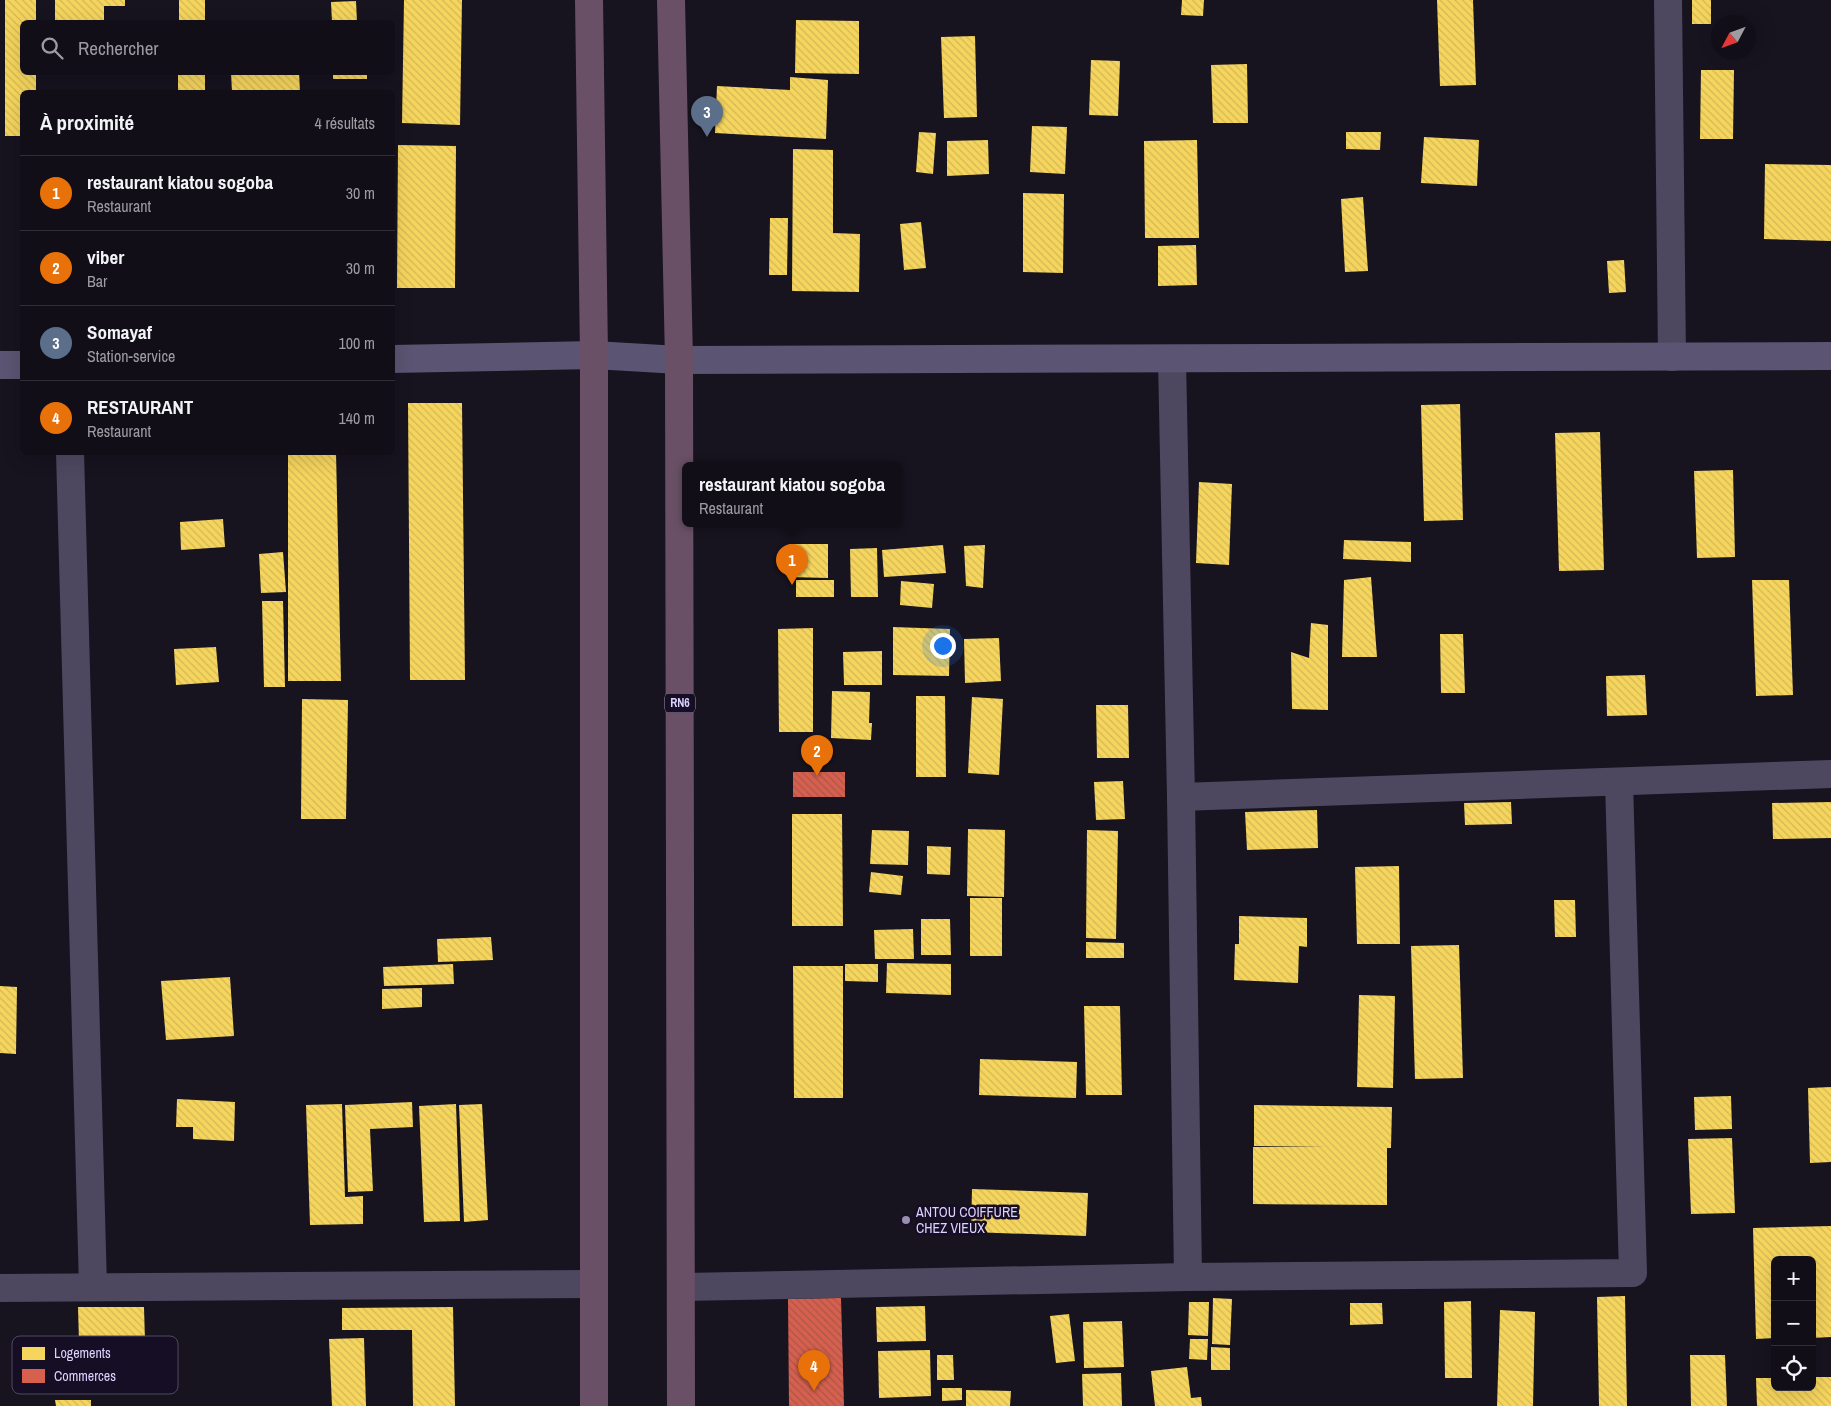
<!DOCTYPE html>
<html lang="fr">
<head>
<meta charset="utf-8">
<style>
  :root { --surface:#110e17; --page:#1e1c24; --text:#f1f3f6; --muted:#9c9ca1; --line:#302e36; --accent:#b45309 }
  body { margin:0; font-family:"Archivo Narrow",sans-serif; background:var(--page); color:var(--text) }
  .controls { position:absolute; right:15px; bottom:15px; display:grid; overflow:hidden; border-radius:8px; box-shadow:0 5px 20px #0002 }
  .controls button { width:45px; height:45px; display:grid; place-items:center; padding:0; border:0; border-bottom:1px solid var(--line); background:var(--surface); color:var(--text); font:25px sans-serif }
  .compass { position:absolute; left:1711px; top:15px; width:45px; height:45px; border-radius:50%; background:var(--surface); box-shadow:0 5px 20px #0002; rotate:229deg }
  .you { position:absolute; left:942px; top:645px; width:18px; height:18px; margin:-12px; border:4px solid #fff; border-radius:50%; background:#1a73e8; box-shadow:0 0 0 8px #1a73e833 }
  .badge { display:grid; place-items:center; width:32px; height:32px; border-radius:50%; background:var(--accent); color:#fff; font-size:16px; font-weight:700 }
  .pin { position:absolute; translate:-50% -41px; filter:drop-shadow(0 1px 2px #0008) }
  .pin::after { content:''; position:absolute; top:26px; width:18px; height:15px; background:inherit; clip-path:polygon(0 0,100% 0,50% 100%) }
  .popup { position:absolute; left:682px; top:462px; width:220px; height:65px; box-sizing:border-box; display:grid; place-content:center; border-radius:8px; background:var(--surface); filter:drop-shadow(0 1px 4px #0005); font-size:16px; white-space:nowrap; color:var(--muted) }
  .popup b { font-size:19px; color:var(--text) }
  .popup::after { content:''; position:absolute; left:50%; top:100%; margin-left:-10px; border:10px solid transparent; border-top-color:var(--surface) }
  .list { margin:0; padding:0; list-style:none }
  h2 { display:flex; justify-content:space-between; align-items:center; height:65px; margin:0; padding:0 20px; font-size:21px }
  h2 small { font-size:16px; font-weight:400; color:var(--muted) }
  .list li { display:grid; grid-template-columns:32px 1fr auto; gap:15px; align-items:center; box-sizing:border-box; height:75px; padding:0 20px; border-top:1px solid var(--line) }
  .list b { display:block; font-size:19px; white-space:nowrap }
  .list p { margin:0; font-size:16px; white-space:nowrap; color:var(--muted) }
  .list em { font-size:16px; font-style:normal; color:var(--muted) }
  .icon { flex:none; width:28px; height:28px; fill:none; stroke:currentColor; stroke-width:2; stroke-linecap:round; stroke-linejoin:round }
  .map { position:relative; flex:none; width:1831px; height:1406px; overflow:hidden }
  .search { position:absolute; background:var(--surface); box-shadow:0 5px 20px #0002; left:20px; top:20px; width:375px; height:55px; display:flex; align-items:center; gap:12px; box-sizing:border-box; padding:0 18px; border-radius:8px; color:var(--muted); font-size:19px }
  .panel { position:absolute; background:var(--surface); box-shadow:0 5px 20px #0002; left:20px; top:90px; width:375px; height:365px; border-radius:8px }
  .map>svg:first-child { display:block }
  .homes { fill:url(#homes-back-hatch) }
  .shops { fill:url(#shops-back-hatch) }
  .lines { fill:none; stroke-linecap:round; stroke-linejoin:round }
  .street { stroke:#4d4860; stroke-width:28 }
  .secondary { stroke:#5b5472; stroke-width:28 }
  .highway { stroke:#695066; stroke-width:28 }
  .poi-dot { fill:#988fb0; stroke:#150e24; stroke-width:2 }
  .labels { text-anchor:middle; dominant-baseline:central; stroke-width:5; stroke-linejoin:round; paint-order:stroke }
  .shield { fill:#150e24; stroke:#a297bd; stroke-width:1 }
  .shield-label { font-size:12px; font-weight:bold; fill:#ded2fe }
  .poi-label { font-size:14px; fill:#ded2fe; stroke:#150e24; text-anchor:start }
  .key { fill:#150e24; stroke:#514965; stroke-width:1 }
  .key-label { font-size:14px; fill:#ded2fe }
</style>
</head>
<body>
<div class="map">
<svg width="1831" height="1406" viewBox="0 0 1831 1406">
  <defs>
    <pattern id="homes-back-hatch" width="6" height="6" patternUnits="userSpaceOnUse" patternTransform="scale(1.25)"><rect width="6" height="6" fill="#f6d55c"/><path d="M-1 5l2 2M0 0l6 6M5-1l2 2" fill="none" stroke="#d2b759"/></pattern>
    <pattern id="shops-back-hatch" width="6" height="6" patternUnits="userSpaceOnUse" patternTransform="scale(1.25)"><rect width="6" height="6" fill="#d6604d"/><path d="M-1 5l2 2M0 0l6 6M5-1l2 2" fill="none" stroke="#aa564d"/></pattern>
  </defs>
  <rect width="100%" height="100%" fill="#17131f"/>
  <g class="homes">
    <polygon points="5,0 36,0 36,22 22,22 22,72 36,72 36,92 22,92 22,136 5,136"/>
    <polygon points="55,0 125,0 125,6 104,6 104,22 55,22"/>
    <rect x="179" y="0" width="26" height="22"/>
    <polygon points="404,0 462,0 460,125 402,123"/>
    <polygon points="1182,0 1204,0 1203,16 1181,15"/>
    <polygon points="1437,0 1473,0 1476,85 1440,86"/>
    <rect x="1692" y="0" width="19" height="24"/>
    <polygon points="356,1 357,22 332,22 331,2"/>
    <polygon points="796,20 859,21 859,74 795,73"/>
    <polygon points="975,36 977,117 944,118 941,37"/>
    <polygon points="1091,60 1120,61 1118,116 1089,115"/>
    <polygon points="1247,64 1248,123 1213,123 1211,65"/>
    <polygon points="1701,70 1734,70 1733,139 1700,139"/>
    <rect x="178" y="72" width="27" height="20"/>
    <polygon points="231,72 299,72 300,92 232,92"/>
    <rect x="333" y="72" width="34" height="7"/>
    <polygon points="790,77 828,80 826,139 715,133 717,86 790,90"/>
    <polygon points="1032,126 1067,127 1065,174 1030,172"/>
    <polygon points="919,132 936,133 933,174 916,172"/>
    <polygon points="1346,132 1381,132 1380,150 1346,149"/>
    <polygon points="1424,137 1479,140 1477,186 1421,183"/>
    <polygon points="988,140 989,174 947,176 947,141"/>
    <polygon points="1197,140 1199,238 1145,238 1144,141"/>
    <polygon points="398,145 456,146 455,288 397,288"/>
    <polygon points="793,149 833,150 833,233 860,234 859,292 792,291"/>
    <polygon points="1765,164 1831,165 1831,241 1764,239"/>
    <polygon points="1023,193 1064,194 1063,273 1023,272"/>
    <polygon points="1363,197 1368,271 1345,272 1341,199"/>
    <polygon points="770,218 788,218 787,275 769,275"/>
    <polygon points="921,222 926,268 904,270 900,224"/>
    <polygon points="1196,245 1197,285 1158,286 1158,246"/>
    <polygon points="1624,260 1626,292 1609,293 1607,261"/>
    <polygon points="408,403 462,403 465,680 410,680"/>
    <polygon points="1460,404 1463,520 1424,521 1421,405"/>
    <polygon points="1600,432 1604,570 1559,571 1555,433"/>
    <polygon points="288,452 336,452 341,681 288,681"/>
    <polygon points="1733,470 1735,557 1697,558 1694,471"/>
    <polygon points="1199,482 1232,484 1229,565 1196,563"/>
    <polygon points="223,519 225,547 181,550 180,522"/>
    <polygon points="1344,540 1411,542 1411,562 1343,559"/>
    <polygon points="789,544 828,544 828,578 789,577"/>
    <polygon points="943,545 946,573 884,577 882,550"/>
    <polygon points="985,545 983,588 966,586 964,546"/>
    <polygon points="877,548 878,597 851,597 850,549"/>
    <polygon points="283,552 286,592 261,593 259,554"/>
    <polygon points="1371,577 1377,657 1342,657 1344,580"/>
    <rect x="796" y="580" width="38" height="17"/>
    <polygon points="1752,580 1789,580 1793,695 1756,696"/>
    <polygon points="901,581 934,584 932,608 900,605"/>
    <polygon points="262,601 283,601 285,687 264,687"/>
    <polygon points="1311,623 1328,625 1328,710 1292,709 1291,652 1309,658"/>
    <polygon points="893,627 950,629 949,676 893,675"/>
    <polygon points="813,628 813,732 779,732 778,629"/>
    <polygon points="1440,634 1463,634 1465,693 1441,693"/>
    <polygon points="999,638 1001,681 965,683 964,639"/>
    <polygon points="216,647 219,682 176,685 174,649"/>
    <polygon points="882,651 882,685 844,685 843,652"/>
    <polygon points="1645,675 1647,715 1607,716 1606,676"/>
    <polygon points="832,691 870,692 869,723 872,723 871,740 831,738"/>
    <polygon points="916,696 945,696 946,777 916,777"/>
    <polygon points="972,697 1003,699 999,775 968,773"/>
    <polygon points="302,699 348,700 346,819 301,819"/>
    <polygon points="1096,705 1128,705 1129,758 1097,758"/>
    <polygon points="1123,781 1125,819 1096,820 1094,782"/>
    <polygon points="1511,802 1512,824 1465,825 1464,803"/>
    <polygon points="1831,802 1831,838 1773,839 1772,803"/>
    <polygon points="1317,810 1318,848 1247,850 1245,812"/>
    <polygon points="792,814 842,814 843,926 792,926"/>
    <polygon points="968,829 1005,830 1004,897 967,896"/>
    <polygon points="872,830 909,831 908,865 870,864"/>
    <polygon points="1087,830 1118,831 1116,939 1086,938"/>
    <polygon points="927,846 951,847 950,875 927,874"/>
    <polygon points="1399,866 1400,944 1357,944 1355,867"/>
    <polygon points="871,872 903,876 901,895 869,892"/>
    <rect x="970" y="898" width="32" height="58"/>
    <polygon points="1554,900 1575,900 1576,937 1555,937"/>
    <polygon points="1239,916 1307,918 1307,947 1299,946 1298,983 1234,980 1235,944 1239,944"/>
    <polygon points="921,919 950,919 951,955 921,955"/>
    <polygon points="913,929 914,959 875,959 874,930"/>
    <polygon points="491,937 493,960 438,962 437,939"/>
    <polygon points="1086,942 1124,943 1124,958 1086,958"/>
    <polygon points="1459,945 1463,1078 1415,1079 1411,946"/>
    <polygon points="887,963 951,964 951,995 886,993"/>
    <polygon points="453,964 454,984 384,986 383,967"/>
    <polygon points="845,964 878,964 878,982 845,981"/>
    <polygon points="793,966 843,966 843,1098 794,1098"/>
    <polygon points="230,977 234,1036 166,1040 161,981"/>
    <polygon points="0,986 17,987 16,1054 0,1053"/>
    <polygon points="422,988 422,1007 382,1009 382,989"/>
    <polygon points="1359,995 1395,996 1393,1088 1357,1087"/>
    <polygon points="1084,1006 1120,1006 1122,1095 1086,1095"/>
    <polygon points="980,1059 1077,1062 1076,1098 979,1095"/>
    <polygon points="1831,1087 1831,1162 1810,1163 1808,1088"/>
    <polygon points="1731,1096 1732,1129 1695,1130 1694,1097"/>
    <polygon points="177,1099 235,1102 234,1141 193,1139 193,1127 176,1127"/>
    <polygon points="412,1102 413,1127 370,1129 373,1191 348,1192 345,1105"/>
    <polygon points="342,1104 345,1197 363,1196 363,1224 310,1225 306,1105"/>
    <polygon points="456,1104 460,1221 424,1222 419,1106"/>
    <polygon points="482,1104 488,1220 464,1222 459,1105"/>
    <polygon points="1254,1105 1392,1107 1391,1148 1387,1148 1387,1205 1253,1204 1253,1147 1327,1147 1254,1146"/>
    <polygon points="1732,1138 1735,1213 1691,1214 1688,1139"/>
    <polygon points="972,1189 1088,1193 1086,1236 971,1232"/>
    <polygon points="1831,1226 1831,1337 1812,1338 1812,1260 1775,1260 1775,1338 1756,1339 1753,1228"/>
    <polygon points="1625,1296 1627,1406 1599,1406 1597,1297"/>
    <polygon points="1213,1298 1232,1299 1230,1345 1212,1344"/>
    <polygon points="1471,1301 1472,1378 1445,1378 1444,1302"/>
    <polygon points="1189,1302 1209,1302 1208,1336 1188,1335"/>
    <polygon points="1350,1303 1382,1303 1383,1324 1350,1325"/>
    <polygon points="925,1306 926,1341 877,1342 876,1307"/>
    <polygon points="78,1307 144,1307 145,1341 79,1342"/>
    <polygon points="453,1307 455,1406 413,1406 412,1330 342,1330 342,1308"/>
    <polygon points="1500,1310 1535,1312 1533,1406 1497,1406"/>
    <polygon points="1069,1314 1075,1361 1056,1363 1050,1316"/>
    <polygon points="1122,1321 1124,1367 1084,1368 1083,1322"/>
    <polygon points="364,1338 366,1406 332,1406 329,1339"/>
    <polygon points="1190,1339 1208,1339 1207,1360 1189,1359"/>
    <polygon points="1211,1347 1230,1348 1230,1370 1211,1370"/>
    <polygon points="930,1350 931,1396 879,1398 878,1351"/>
    <polygon points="937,1355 953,1355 954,1380 937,1380"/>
    <polygon points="1690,1355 1725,1355 1727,1406 1691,1406"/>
    <polygon points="1187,1367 1191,1398 1201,1397 1202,1406 1155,1406 1151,1371"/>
    <polygon points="1121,1373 1122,1406 1083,1406 1082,1374"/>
    <polygon points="1812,1377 1831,1377 1831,1406 1757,1406 1756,1378 1775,1378 1775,1387 1812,1387"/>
    <polygon points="942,1388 962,1388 962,1400 942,1401"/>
    <polygon points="966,1390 1011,1391 1010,1406 966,1406"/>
    <polygon points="55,1400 91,1400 91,1406 56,1406"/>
  </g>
  <g class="shops">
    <rect x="793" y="772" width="52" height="25"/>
    <polygon points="841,1298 844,1406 789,1406 788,1299"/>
  </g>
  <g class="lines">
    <g class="street">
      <polyline points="1668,0 1672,357"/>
      <polyline points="1172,359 1181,797 1188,1277"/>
      <polyline points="70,452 93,1287"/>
      <polyline points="1181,797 1831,774"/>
      <polyline points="682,1287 1188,1277 1633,1273 1619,782"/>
      <polyline points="0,1288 592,1284"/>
    </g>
    <g class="secondary">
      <polyline points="392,359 594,355 679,360 1831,356"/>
      <polyline points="0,365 22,365"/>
    </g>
    <g class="highway">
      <polyline points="589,0 594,355 594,1406"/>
      <polyline points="671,0 679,360 681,1406"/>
    </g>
  </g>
  <circle class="poi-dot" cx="906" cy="1220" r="5"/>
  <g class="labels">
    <rect class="shield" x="665" y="693.5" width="30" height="19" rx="4"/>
    <g class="shield-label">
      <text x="680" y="703">RN6</text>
    </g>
    <g class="poi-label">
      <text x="916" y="1212">ANTOU COIFFURE<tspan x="916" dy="16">CHEZ VIEUX</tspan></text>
    </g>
  </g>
  <rect x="12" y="1336" width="166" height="58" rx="8" class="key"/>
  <rect x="22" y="1347" width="23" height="13" fill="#f6d55c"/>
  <rect x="22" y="1369" width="23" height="14" fill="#d6604d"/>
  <g class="key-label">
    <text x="54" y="1358">Logements</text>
    <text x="54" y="1381">Commerces</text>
  </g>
</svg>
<div class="controls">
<button>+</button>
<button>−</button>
<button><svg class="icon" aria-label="locate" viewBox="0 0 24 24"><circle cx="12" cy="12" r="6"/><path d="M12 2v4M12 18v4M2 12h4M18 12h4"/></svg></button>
</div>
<svg class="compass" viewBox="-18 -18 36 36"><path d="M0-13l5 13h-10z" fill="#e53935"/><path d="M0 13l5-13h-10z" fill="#9c9ca1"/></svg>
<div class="you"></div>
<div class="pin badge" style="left:792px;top:585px;background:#e8710a">1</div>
<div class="popup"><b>restaurant kiatou sogoba</b>Restaurant</div>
<div class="pin badge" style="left:817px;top:776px;background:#e8710a">2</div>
<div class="pin badge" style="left:707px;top:137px;background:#5c6f8a">3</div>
<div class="pin badge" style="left:814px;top:1391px;background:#e8710a">4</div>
<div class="search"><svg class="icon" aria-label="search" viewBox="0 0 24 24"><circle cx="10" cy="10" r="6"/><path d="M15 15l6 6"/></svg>Rechercher</div>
<section class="panel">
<h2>À proximité<small>4 résultats</small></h2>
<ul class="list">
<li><span class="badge" style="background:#e8710a">1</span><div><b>restaurant kiatou sogoba</b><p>Restaurant</p></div><em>30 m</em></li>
<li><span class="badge" style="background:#e8710a">2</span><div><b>viber</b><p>Bar</p></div><em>30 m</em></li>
<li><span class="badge" style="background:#5c6f8a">3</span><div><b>Somayaf</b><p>Station-service</p></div><em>100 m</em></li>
<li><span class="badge" style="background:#e8710a">4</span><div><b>RESTAURANT</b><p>Restaurant</p></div><em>140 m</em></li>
</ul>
</section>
</div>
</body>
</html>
